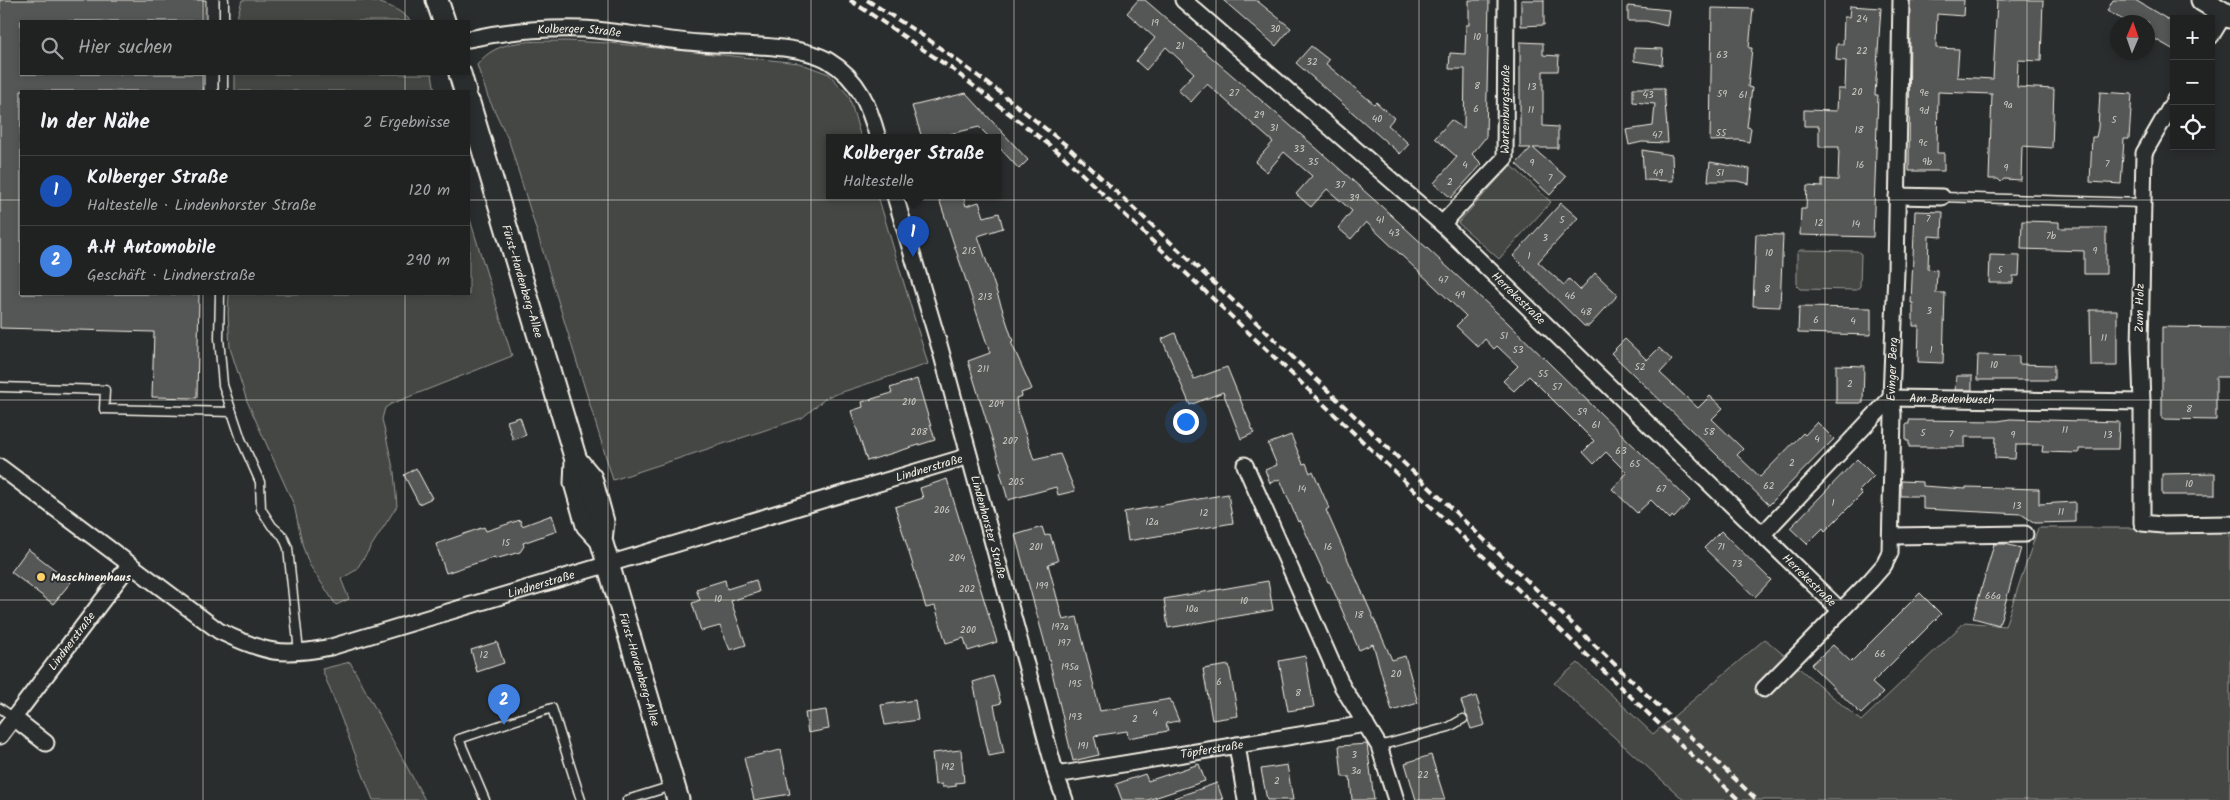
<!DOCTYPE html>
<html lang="de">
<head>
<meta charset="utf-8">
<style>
  :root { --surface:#202222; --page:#2d2f2f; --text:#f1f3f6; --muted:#a2a4a5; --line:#3d3f40; --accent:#8bbbb9 }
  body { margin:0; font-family:Kalam,sans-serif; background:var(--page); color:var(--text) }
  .controls { position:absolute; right:15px; top:15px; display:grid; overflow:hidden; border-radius:0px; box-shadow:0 2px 8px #0003 }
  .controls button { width:45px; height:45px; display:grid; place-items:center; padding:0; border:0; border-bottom:1px solid var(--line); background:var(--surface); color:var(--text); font:25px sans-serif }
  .compass { position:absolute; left:2110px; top:15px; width:45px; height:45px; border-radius:50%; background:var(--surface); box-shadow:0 2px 8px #0003; rotate:2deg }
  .you { position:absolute; left:1185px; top:421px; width:18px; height:18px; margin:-12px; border:4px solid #fff; border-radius:50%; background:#1a73e8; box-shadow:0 0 0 8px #1a73e833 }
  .badge { display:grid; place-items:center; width:32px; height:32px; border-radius:50%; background:var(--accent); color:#fff; font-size:16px; font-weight:700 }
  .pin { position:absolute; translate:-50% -41px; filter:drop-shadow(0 1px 2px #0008) }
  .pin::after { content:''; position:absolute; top:26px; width:18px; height:15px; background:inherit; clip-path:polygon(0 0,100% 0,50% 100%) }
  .popup { position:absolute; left:826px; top:134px; width:175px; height:65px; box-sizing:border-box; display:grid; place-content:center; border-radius:0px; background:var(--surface); filter:drop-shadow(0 1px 4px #0005); font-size:16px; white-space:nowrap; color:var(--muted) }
  .popup b { font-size:19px; color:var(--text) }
  .popup::after { content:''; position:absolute; left:50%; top:100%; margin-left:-10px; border:10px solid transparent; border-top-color:var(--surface) }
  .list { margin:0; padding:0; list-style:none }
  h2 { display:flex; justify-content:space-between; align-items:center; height:65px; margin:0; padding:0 20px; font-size:21px }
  h2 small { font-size:16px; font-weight:400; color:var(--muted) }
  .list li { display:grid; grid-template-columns:32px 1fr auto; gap:15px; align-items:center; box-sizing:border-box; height:70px; padding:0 20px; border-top:1px solid var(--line) }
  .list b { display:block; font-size:19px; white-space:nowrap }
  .list p { margin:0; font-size:16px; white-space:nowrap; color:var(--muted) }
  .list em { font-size:16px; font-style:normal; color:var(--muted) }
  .icon { flex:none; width:28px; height:28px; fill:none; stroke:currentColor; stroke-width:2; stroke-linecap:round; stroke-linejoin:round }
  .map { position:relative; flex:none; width:2230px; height:800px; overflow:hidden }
  .search { position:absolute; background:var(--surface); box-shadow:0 2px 8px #0003; left:20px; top:20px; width:450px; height:55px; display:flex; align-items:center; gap:12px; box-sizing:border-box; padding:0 18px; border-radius:0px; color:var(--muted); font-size:19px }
  .panel { position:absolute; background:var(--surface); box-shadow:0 2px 8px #0003; left:20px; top:90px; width:450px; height:205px; border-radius:0px }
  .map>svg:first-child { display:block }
  .green { fill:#444645; stroke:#9c9c96 }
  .building { fill:#555756; stroke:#f4f1e8 }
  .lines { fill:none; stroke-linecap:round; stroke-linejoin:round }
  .lane-casing { stroke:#f4f1e8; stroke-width:11 }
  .street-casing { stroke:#f4f1e8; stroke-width:19 }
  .secondary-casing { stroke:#f4f1e8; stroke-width:25 }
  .lane { stroke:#2a2d2e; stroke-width:8 }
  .street { stroke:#2a2d2e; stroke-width:15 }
  .secondary { stroke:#2a2d2e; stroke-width:21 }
  .rail { stroke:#f4f1e8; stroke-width:4; stroke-dasharray:8 4; stroke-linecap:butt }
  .grid { fill:none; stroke:#f4f1e8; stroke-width:1; stroke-opacity:0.55 }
  .poi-dot { fill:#ffd166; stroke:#2a2d2e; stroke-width:2 }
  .labels { text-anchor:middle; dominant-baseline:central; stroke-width:4; stroke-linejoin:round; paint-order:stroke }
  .number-label { font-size:10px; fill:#cccac4 }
  .street-label { font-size:12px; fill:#f4f1e8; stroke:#2a2d2e }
  .poi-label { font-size:12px; font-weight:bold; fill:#f4f1e8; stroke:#2a2d2e; text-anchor:start }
</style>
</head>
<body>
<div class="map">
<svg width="2230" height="800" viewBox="0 0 2230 800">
  <rect width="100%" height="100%" fill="#2a2d2e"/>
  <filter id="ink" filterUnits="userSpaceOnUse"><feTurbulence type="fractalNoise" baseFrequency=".02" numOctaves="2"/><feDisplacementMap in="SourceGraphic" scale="10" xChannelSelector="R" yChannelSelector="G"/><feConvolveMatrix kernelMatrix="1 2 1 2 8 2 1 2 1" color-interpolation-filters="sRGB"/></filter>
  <g filter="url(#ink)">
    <g class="green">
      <path d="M242 0H368C386 4 398 8 411 21H236Z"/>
      <path d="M566 41 609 43 799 63 829 74 849 96 861 138H829V196H878L928 364 827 397 802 418 613 480 509 141 488 97 477 65C497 37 535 42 566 41Z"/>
      <polygon points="235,74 432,74 435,91 235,91"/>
      <polygon points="1511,165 1551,202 1499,259 1458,223"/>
      <polygon points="469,216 512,356 391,404 385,408 382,419 394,472 397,506 356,570 341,579 349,599 336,605 309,564 303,547 294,505 247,401 230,348 228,314 229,294 469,294"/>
      <polygon points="1800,250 1857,251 1861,254 1860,286 1857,290 1800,289 1797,286 1797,253"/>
      <polygon points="2038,528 2230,528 2230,800 1684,800 1554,683 1578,663 1653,734 1765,639 1861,721 1965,622 2005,626"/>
      <polygon points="350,662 425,800 373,800 322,669"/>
    </g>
    <g class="building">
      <polygon points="0,0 206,0 206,21 21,21 21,74 204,74 204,91 21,91 21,294 199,294 197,398 152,397 154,332 0,328"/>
      <polygon points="1138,0 1145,0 1314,146 1390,214 1506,321 1690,501 1674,518 1672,516 1670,519 1651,500 1637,513 1612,489 1627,473 1606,452 1594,464 1583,452 1594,441 1529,376 1514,391 1503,381 1518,366 1497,346 1494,349 1485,339 1478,347 1456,326 1466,316 1366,222 1351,239 1338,228 1352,211 1327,189 1311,207 1296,194 1312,176 1284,152 1267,172 1255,162 1273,142 1207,84 1191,102 1178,90 1194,73 1166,47 1146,70 1136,61 1155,38 1127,13"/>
      <polygon points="1223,0 1256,0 1291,28 1276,46"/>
      <polygon points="1469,0 1489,0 1486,137 1472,154 1482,164 1451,198 1434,183 1457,157 1435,138 1451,120 1464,129 1465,69 1449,69 1450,53 1465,54 1466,25 1469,25"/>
      <polygon points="1521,0 1544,0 1544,25 1521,26"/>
      <polygon points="1910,0 1964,0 1963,16 1937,14 1936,48 1959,49 1957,77 1993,79 1997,0 2043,0 2041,61 2018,60 2017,87 2054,89 2052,148 2022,146 2021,180 2004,179 2001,182 1998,179 1989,179 1992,94 1938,92 1937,153 1944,153 1944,171 1909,171"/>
      <polygon points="2113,0 2135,0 2174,23 2174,50 2148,35 2148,22 2127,22 2107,11"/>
      <polygon points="1628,6 1669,10 1667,26 1646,21 1628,21"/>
      <polygon points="1850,6 1881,8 1875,95 1878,95 1873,237 1800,235 1801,209 1806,209 1807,186 1822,187 1822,179 1838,180 1839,147 1819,147 1819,126 1804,126 1804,110 1837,111 1838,89 1845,89 1846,61 1836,60 1837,44 1843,44 1844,17 1849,17"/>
      <polygon points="1712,8 1753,9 1749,48 1752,48 1748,87 1752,88 1747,127 1751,128 1749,142 1739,140 1710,141"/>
      <polygon points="1520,42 1543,43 1543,55 1559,56 1558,71 1543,71 1543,126 1558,127 1558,148 1533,148 1566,177 1550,195 1516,164 1531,148 1520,148"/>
      <polygon points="1311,46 1329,60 1326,64 1374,104 1376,102 1394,118 1388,125 1409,144 1400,154 1296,63"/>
      <polygon points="1634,48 1663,49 1662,65 1634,61"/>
      <polygon points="1633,88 1664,88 1668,143 1642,142 1629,145 1626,130 1653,126 1655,104 1633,102"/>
      <polygon points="2100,92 2132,94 2129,139 2124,139 2121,184 2090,182 2092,137 2096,137 2098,128"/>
      <polygon points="966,93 1028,160 1019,169 997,145 997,138 990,138 979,127 950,134 952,138 922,138 912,106"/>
      <polygon points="1642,150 1672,155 1673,181 1644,180"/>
      <polygon points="1710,162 1750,169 1749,184 1737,181 1708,181"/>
      <polygon points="938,196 963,196 966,206 979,202 984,217 999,213 1003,228 978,236 1013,341 1011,342 1032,389 1021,393 1022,396 1016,398 1017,408 1034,460 1060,454 1075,491 1058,495 1056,487 1008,500 1000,472 1002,471 968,361 990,353"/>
      <polygon points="1561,203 1578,218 1538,262 1564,285 1569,279 1580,290 1595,273 1618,295 1589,326 1584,326 1513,256"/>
      <polygon points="1915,211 1943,212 1942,237 1929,236 1928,269 1937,270 1936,293 1945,293 1943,363 1918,362 1919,326 1913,326 1913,303 1911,303"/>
      <polygon points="2022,221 2059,222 2059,228 2106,228 2106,274 2084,274 2084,251 2021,249"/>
      <polygon points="1756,234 1783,235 1780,307 1753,306"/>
      <polygon points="1990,255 2020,256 2019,276 2013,276 2013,283 1989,283"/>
      <polygon points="1799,307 1871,308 1871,335 1798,333"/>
      <polygon points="2090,310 2117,310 2117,366 2091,366"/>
      <polygon points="2162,327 2230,328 2230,377 2216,377 2216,420 2162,419"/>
      <polygon points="1175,333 1194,379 1227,367 1254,433 1241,439 1223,392 1190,405 1162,339"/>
      <polygon points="1625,339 1647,360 1659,348 1672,360 1660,373 1698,408 1710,396 1723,408 1712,419 1743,449 1737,455 1760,477 1803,433 1805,435 1817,422 1834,439 1769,505 1611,353"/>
      <polygon points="1978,355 2019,356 2019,364 2054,365 2054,380 1977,380"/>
      <polygon points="1836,365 1864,366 1863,403 1836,403"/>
      <polygon points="1956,376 1972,376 1972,390 1955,390"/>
      <polygon points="917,379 935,440 867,461 851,411 863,407 862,402 892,393 890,388"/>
      <polygon points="520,417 526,435 513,440 507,421"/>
      <polygon points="2010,419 2119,422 2118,449 2079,449 2079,453 2042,452 2043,445 2016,445 2015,459 1995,458 1996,437 1965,437 1965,447 1909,447 1909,441 1906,441 1906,424 1909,424 1909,420 1998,421"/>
      <polygon points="1291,435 1303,464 1306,463 1310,473 1313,471 1329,508 1326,510 1392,660 1405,656 1418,703 1392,711 1373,644 1359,650 1330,582 1328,582 1300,520 1298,522 1280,479 1270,483 1265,470 1277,465 1268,444"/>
      <polygon points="1857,459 1874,476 1859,491 1862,494 1825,531 1823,528 1807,544 1790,528"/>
      <polygon points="416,468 432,498 419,504 404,475"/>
      <polygon points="2215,473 2215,495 2162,495 2162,474"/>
      <polygon points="947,479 997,642 968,651 964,638 946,643 935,606 926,608 895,507 923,498 920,488"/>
      <polygon points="1901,481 1923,482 1923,486 1966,489 1966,487 2039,489 2039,504 2075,502 2075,522 2035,523 2021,514 1923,509 1923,496 1901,496"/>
      <polygon points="1228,494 1233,523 1128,541 1124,512"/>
      <polygon points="552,515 557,531 523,543 524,546 520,552 495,559 495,557 446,573 436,544 484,527 486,531 520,520 522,526"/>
      <polygon points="1042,527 1045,536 1050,534 1058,561 1048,564 1063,620 1077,617 1100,711 1170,699 1179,721 1166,723 1168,731 1128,738 1127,731 1094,736 1099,755 1073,761 1047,651 1015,535"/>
      <polygon points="1721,531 1771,580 1755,597 1704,548"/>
      <polygon points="1994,544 2005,544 2021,548 1999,625 1973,618"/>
      <polygon points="28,549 71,582 53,604 11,572"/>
      <polygon points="725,580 727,589 756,580 759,592 731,601 746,645 730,650 720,626 701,631 692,603 700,600 696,589"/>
      <polygon points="1268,581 1273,610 1168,628 1164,599"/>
      <polygon points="1920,593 1941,614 1872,683 1883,693 1861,714 1811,665 1833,645 1851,662"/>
      <polygon points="497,642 504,663 477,672 471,650"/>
      <polygon points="1305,656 1314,707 1288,711 1279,661"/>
      <polygon points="1229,665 1238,716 1212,720 1203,669"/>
      <polygon points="993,676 1001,703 994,705 1004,753 989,756 973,682"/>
      <polygon points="1476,696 1485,725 1471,729 1461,701"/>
      <polygon points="915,700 918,720 885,725 881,705"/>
      <polygon points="826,710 829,729 808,733 805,713"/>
      <polygon points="1367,744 1374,800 1352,800 1350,777 1342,777 1339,746"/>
      <polygon points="781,750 790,794 754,800 744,758"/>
      <polygon points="961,750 964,782 956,783 956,786 949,787 942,787 942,784 935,785 932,753"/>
      <polygon points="1431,755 1445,800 1416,800 1405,763"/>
      <polygon points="1199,764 1205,781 1148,800 1122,800 1116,784 1145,774 1148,781"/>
      <polygon points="1287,765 1293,800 1267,800 1261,769"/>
      <polygon points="1217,783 1223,800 1175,800 1174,798"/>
    </g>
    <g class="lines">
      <defs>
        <g id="lane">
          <polyline points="224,21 224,0"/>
          <polyline points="223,91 223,74"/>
          <polyline points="1942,197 2142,203"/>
          <polyline points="220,294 219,338 223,385 241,439 260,482 261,509 272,526 283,536 288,548 299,652"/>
          <polyline points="0,387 105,390 104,409 232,412"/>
          <polyline points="0,708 14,718"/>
          <polyline points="1379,746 1449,727 1463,719"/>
          <polyline points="485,800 459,739 552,708 581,800"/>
          <polyline points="627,800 672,786"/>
        </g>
        <g id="street">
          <path id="s1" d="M1183 0 1442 224 1841 611"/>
          <polyline points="2211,36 2225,13"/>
          <path id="s2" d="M469 39C505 31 545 28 582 29 621 31 660 40 699 43 733 46 800 43 829 61 859 79 869 106 878 138"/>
          <polyline points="2174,101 2144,153 2140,347 2142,402 2142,523 2162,525 2230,524"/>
          <path id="s3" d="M895 196 940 348 1056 775 1065 800"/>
          <polyline points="1897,196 1942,197"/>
          <path id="s4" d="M1442 224 1505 158 1506 0"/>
          <path id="s5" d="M1891 398 2142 402"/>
          <polyline points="1245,465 1342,686 1379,746 1396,800"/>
          <path id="s6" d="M0 467 219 631C265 653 282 657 331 647L969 456"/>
          <polyline points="1762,535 1891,398"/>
          <polyline points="1892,536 2025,534"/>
          <path id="s7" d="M1764 689 1871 580 1884 565 1890 553 1893 414 1891 398 1896 271 1901 0"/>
          <polyline points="14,718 46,743"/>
          <path id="s8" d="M0 736 130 564"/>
          <polyline points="1237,745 1246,800"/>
          <path id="s9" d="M1056 775 1366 724"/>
        </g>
        <g id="secondary">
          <polyline points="437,0 444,21"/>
          <polyline points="2202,0 2230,17"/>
          <polyline points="460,74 465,91"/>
          <path id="s10" d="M469 103 576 460 575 483 587 525 601 540"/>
          <path id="s11" d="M576 460 591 478 603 522 601 540 678 800"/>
        </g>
      </defs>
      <use href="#lane" class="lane-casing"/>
      <use href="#street" class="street-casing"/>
      <use href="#secondary" class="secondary-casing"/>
      <use href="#lane" class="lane"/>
      <use href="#street" class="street"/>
      <use href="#secondary" class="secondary"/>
      <g class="rail">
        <polyline points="850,0 952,69 1061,154 1739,800"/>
        <polyline points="867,0 925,37 1001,93 1066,145 1256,322 1757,800"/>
      </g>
    </g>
  </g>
  <path class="grid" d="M203 0V21M405 0V21M608 0V800M811 0V800M1014 0V800M1216 0V800M1419 0V800M1622 0V800M1825 0V800M2027 0V800M203 74V91M405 74V91M0 200H21M469 200H2230M203 294V800M405 294V800M0 400H2230M0 600H2230"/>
  <circle class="poi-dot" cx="41" cy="577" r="5"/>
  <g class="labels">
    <g class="number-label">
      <text x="1862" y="19">24</text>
      <text x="1155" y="23">19</text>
      <text x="1275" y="29">30</text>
      <text x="1477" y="37">10</text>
      <text x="1180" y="46">21</text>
      <text x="1862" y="51">22</text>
      <text x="1722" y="55">63</text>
      <text x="1312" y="62">32</text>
      <text x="1477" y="86">8</text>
      <text x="1532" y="87">13</text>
      <text x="1857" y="92">20</text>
      <text x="1234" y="93">27</text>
      <text x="1924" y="93">9e</text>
      <text x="1722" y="94">59</text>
      <text x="1648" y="95">43</text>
      <text x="1743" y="95">61</text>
      <text x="2008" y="105">9a</text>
      <text x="1476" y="109">6</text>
      <text x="1531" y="110">11</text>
      <text x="1924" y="111">9d</text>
      <text x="1259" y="115">29</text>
      <text x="1377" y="119">40</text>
      <text x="2114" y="120">5</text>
      <text x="1274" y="128">31</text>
      <text x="1859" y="130">18</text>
      <text x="1721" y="133">55</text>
      <text x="1657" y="135">47</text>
      <text x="1923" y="143">9c</text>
      <text x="1299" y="149">33</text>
      <text x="1313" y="162">35</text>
      <text x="1927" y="162">9b</text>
      <text x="1532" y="163">9</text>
      <text x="2107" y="164">7</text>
      <text x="1465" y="165">4</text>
      <text x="1860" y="165">16</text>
      <text x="2006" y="168">9</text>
      <text x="1658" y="173">49</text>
      <text x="1720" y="173">51</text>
      <text x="1550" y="178">7</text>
      <text x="1450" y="182">2</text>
      <text x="1340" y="185">37</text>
      <text x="1354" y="198">39</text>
      <text x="1928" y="219">7</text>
      <text x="1380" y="220">41</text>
      <text x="1562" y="220">5</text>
      <text x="1819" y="223">12</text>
      <text x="1856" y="224">14</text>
      <text x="1394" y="233">43</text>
      <text x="2051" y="236">7b</text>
      <text x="1545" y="238">3</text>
      <text x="969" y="251">215</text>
      <text x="2095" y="251">9</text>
      <text x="1769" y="253">10</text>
      <text x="1529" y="256">1</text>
      <text x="2000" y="270">5</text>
      <text x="1443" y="280">47</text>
      <text x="1767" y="289">8</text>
      <text x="1460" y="295">49</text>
      <text x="1570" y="296">46</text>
      <text x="985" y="297">213</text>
      <text x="1929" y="311">3</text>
      <text x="1586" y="312">48</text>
      <text x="1816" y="320">6</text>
      <text x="1853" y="321">4</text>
      <text x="1504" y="336">51</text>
      <text x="2104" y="338">11</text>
      <text x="1518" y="350">53</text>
      <text x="1931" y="350">1</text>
      <text x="1994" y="365">10</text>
      <text x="1640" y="367">52</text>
      <text x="983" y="369">211</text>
      <text x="1543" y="374">55</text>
      <text x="1850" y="384">2</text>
      <text x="1557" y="387">57</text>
      <text x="909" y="402">210</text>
      <text x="996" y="404">209</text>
      <text x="2189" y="409">8</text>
      <text x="1582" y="412">59</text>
      <text x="1596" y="425">61</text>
      <text x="2065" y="430">11</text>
      <text x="919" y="432">208</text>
      <text x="1709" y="432">58</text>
      <text x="1923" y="433">5</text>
      <text x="1951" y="434">7</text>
      <text x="2013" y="435">9</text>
      <text x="2108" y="435">13</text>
      <text x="1817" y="439">4</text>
      <text x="1010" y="441">207</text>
      <text x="1621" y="451">63</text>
      <text x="1792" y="463">2</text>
      <text x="1635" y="464">65</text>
      <text x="1016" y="482">205</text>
      <text x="2189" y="484">10</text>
      <text x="1769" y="486">62</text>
      <text x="1302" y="489">14</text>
      <text x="1661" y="489">67</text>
      <text x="1833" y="503">1</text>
      <text x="2017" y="506">13</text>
      <text x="942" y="510">206</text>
      <text x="2061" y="512">11</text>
      <text x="1204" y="513">12</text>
      <text x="1152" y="522">12a</text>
      <text x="506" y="543">15</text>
      <text x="1036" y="547">201</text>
      <text x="1328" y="547">16</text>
      <text x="1721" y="547">71</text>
      <text x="957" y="558">204</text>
      <text x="1737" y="564">73</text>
      <text x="1042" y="586">199</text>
      <text x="967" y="589">202</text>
      <text x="1993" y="596">66a</text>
      <text x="718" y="599">10</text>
      <text x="1244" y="601">10</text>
      <text x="1192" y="609">10a</text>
      <text x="1359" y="615">18</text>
      <text x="1060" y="627">197a</text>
      <text x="968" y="630">200</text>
      <text x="1064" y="643">197</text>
      <text x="1880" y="654">66</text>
      <text x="484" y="655">12</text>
      <text x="1070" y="667">195a</text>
      <text x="1396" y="674">20</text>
      <text x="1219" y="682">6</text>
      <text x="1075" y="684">195</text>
      <text x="1298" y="693">8</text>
      <text x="1155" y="713">4</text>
      <text x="1075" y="717">193</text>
      <text x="1135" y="719">2</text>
      <text x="1083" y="746">191</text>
      <text x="1354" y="755">3</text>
      <text x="948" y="767">192</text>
      <text x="1356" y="771">3a</text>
      <text x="1423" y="775">22</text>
      <text x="1277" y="781">2</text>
    </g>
    <g class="street-label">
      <text stroke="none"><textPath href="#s2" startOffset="111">Kolberger Straße</textPath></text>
      <text stroke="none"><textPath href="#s4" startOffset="140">Wartenburgstraße</textPath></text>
      <text stroke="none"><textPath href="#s10" startOffset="186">Fürst-Hardenberg-Allee</textPath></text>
      <text stroke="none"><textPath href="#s1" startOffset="449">Herrekestraße</textPath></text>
      <text transform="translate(2140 308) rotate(-89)">Zum Holz</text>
      <text stroke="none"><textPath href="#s7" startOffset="370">Evinger Berg</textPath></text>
      <text stroke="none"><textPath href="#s5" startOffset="61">Am Bredenbusch</textPath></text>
      <text stroke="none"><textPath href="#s6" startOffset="1014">Lindnerstraße</textPath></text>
      <text stroke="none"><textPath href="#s3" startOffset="344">Lindenhorster Straße</textPath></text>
      <text stroke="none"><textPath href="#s1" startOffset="854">Herrekestraße</textPath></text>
      <text stroke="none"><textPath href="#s6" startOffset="609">Lindnerstraße</textPath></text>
      <text stroke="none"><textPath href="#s8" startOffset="119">Lindnerstraße</textPath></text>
      <text stroke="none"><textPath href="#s11" startOffset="222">Fürst-Hardenberg-Allee</textPath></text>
      <text stroke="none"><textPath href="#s9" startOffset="158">Töpferstraße</textPath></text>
    </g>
    <g class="poi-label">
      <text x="51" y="577">Maschinenhaus</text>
    </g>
  </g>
</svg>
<div class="controls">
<button>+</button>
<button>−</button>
<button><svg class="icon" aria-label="locate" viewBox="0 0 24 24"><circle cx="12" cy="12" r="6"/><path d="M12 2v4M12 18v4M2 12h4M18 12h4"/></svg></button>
</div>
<svg class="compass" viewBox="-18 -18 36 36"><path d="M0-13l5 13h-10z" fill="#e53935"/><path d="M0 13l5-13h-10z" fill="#a2a4a5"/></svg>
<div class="you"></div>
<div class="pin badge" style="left:913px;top:257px;background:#1a4fb4">1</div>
<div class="popup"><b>Kolberger Straße</b>Haltestelle</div>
<div class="pin badge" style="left:504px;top:725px;background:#3f7fe0">2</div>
<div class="search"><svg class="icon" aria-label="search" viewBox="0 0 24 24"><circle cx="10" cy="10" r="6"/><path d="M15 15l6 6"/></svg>Hier suchen</div>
<section class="panel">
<h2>In der Nähe<small>2 Ergebnisse</small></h2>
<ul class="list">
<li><span class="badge" style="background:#1a4fb4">1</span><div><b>Kolberger Straße</b><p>Haltestelle · Lindenhorster Straße</p></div><em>120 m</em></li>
<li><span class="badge" style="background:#3f7fe0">2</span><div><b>A.H Automobile</b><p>Geschäft · Lindnerstraße</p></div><em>290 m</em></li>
</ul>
</section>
</div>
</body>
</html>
